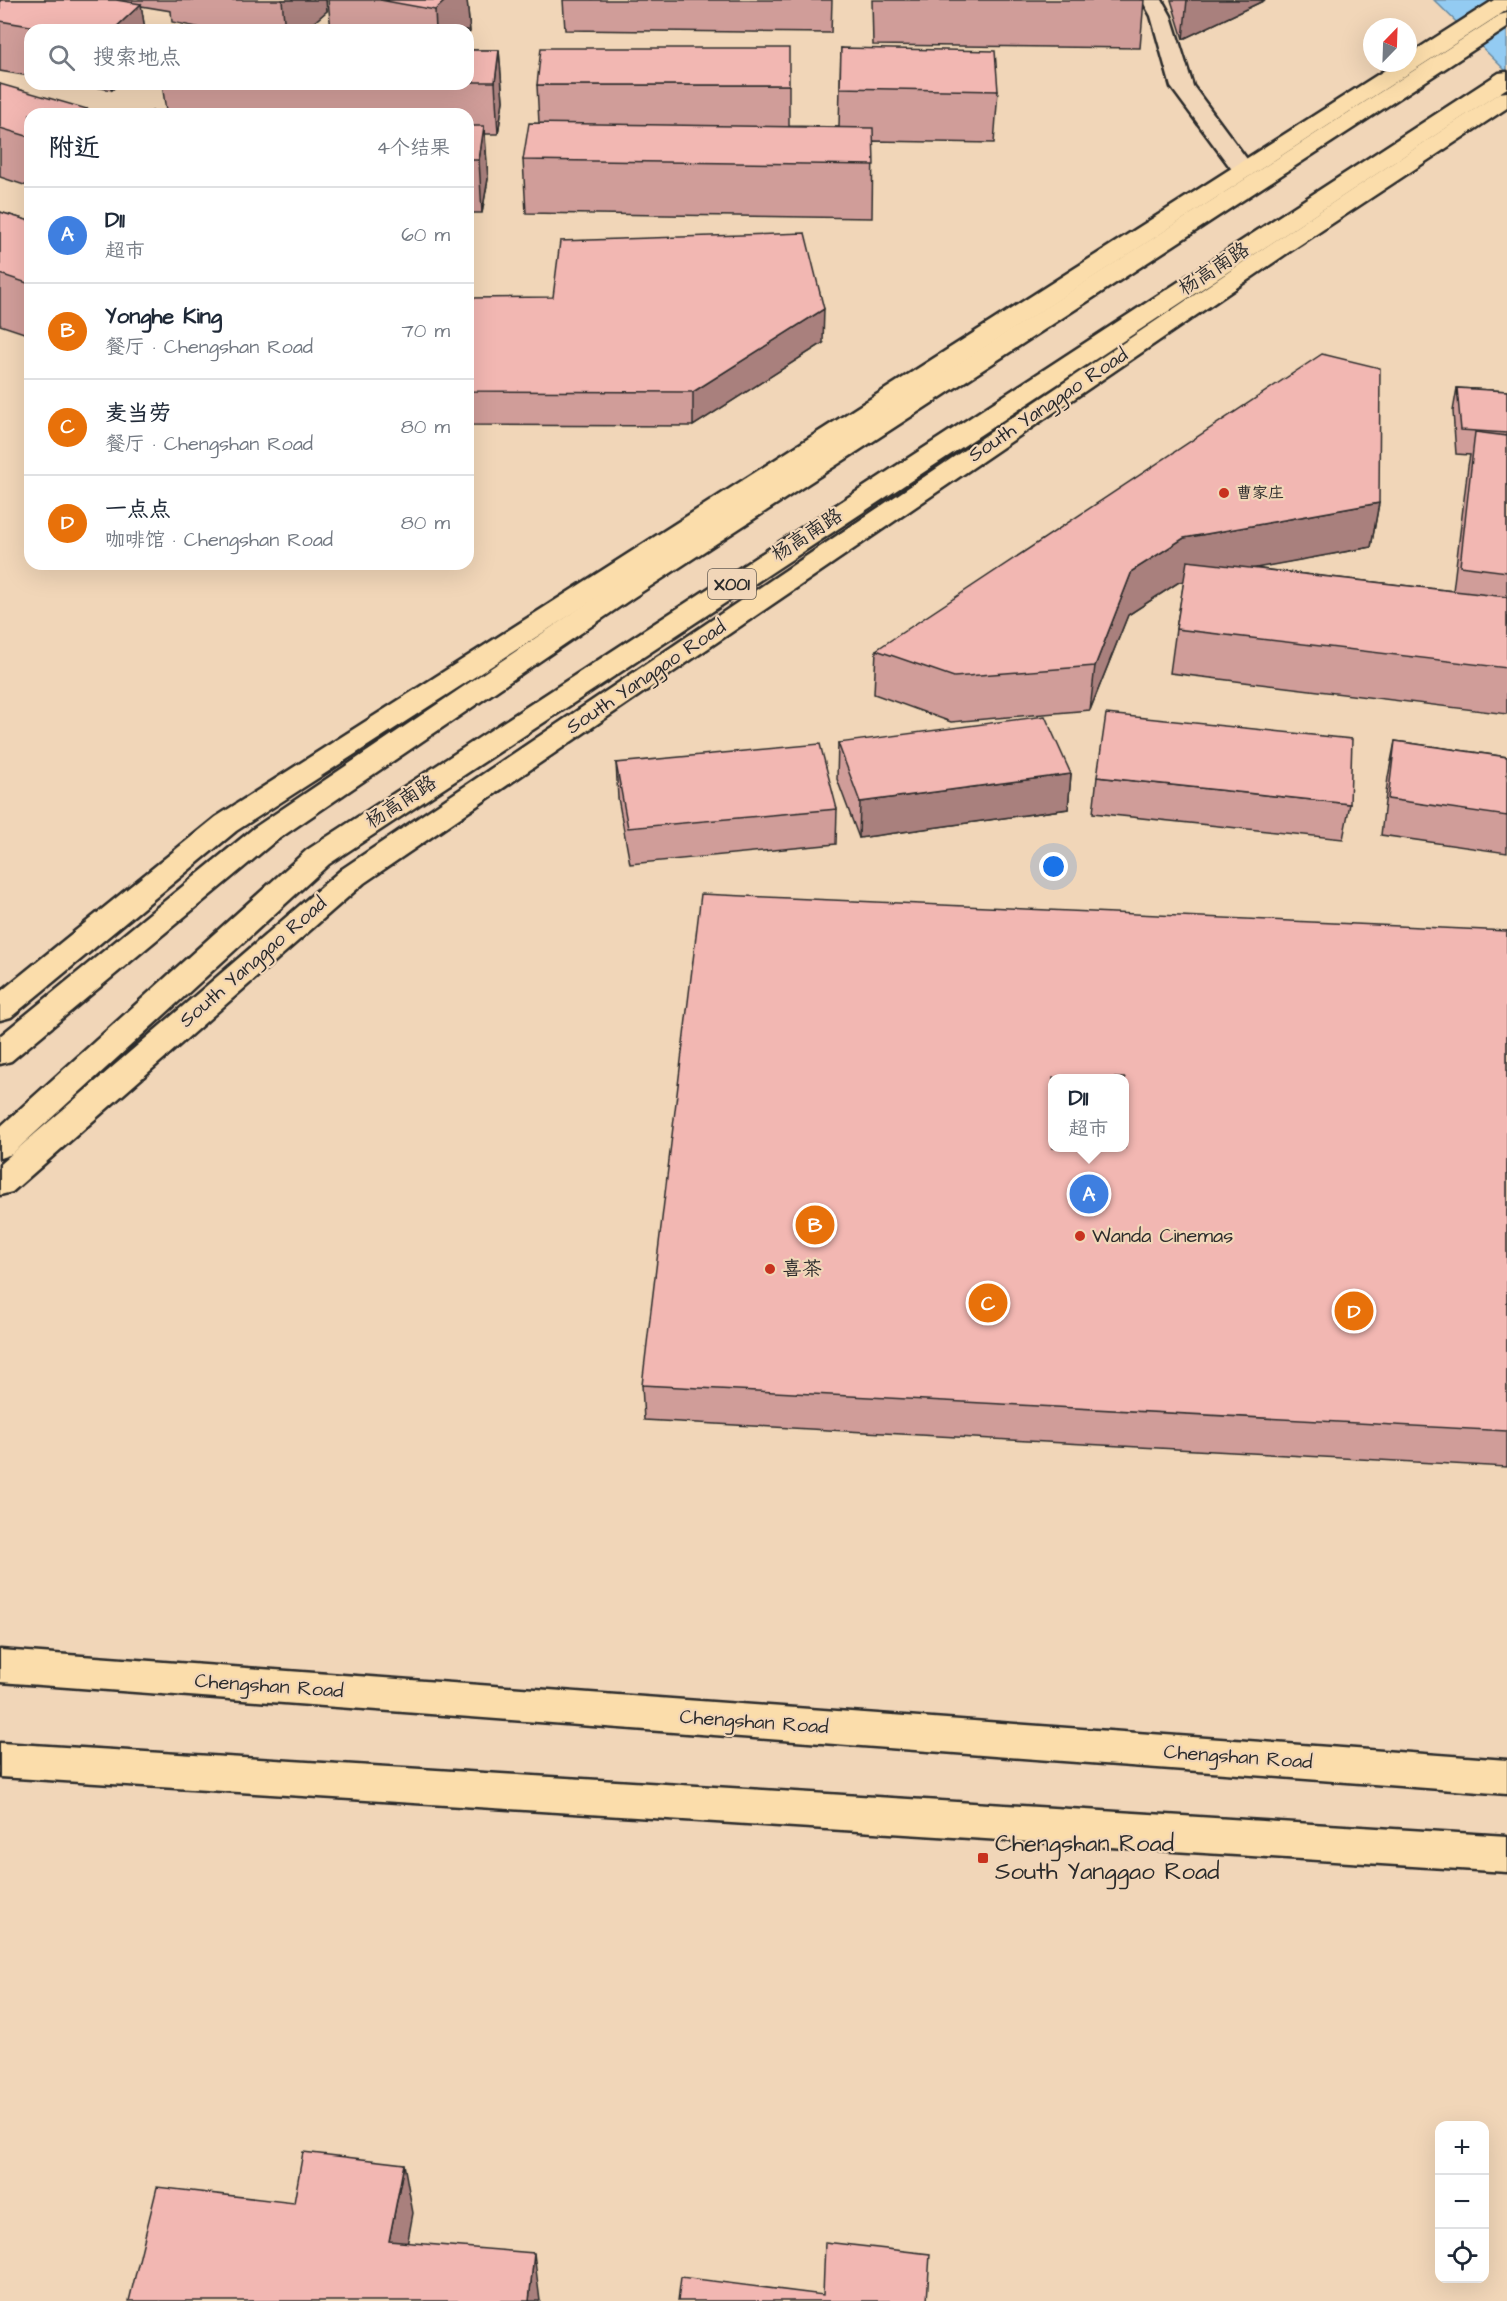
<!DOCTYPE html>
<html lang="zh">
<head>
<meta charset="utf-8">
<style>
  :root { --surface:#fff; --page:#f2f2f3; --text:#1f2937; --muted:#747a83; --line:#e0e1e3; --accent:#0b8043 }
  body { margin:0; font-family:"Architects Daughter","LXGW WenKai TC",sans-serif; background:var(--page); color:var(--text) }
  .controls { position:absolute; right:18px; bottom:18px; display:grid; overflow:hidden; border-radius:12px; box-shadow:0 6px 24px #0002 }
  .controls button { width:54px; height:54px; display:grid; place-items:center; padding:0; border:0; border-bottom:2px solid var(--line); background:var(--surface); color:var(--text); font:30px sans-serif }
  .compass { position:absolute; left:1363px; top:18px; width:54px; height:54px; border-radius:50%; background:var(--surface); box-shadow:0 6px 24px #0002; rotate:23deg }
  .you { position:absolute; left:1054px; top:867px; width:21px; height:21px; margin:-15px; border:4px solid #fff; border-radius:50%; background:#1a73e8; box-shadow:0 0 0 9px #1a73e833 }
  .badge { display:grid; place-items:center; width:39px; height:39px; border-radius:50%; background:var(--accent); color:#fff; font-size:20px; font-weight:700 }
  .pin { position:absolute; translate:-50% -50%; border:3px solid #fff; box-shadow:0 2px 6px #0006 }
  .popup { position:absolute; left:1048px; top:1074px; width:81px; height:78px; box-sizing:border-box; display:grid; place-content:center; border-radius:12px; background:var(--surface); filter:drop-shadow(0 2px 4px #0005); font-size:20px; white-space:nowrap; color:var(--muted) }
  .popup b { font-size:22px; color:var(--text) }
  .popup::after { content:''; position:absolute; left:50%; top:100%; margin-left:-12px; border:12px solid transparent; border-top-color:var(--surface) }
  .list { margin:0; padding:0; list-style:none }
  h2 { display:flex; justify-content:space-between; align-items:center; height:78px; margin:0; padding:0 24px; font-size:26px }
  h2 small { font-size:20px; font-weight:400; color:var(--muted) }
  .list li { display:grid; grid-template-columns:39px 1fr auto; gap:18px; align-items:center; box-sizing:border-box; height:96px; padding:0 24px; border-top:2px solid var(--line) }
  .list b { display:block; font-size:22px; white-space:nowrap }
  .list p { margin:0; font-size:20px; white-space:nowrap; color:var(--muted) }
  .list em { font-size:20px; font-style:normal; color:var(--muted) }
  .icon { flex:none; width:33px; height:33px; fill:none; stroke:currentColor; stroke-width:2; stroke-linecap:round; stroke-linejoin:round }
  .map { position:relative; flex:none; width:1507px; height:2301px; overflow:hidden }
  .search { position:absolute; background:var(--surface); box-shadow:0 6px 24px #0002; left:24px; top:24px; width:450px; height:66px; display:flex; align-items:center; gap:15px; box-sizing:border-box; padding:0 21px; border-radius:18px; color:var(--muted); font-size:22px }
  .panel { position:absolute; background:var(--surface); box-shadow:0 6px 24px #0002; left:24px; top:108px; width:450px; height:462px; border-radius:18px }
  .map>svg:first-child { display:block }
  .water { fill:#93cbf2; stroke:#698ba2; stroke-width:1.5 }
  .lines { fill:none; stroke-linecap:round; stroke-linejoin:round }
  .minor-casing { stroke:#2b2b2b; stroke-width:5 }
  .major-casing { stroke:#2b2b2b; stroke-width:5 }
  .highway-casing { stroke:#2b2b2b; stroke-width:5 }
  .minor { fill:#f1d6b8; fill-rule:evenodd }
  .major { fill:#fbddab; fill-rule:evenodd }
  .highway { fill:#fbddab; fill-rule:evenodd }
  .wall { fill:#d09d99; stroke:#2b2b2b; stroke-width:1.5 }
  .shaded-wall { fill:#a9807d; stroke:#2b2b2b; stroke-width:1.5 }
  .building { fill:#f2b7b2; stroke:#2b2b2b; stroke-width:1.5; fill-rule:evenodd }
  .poi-dot { fill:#c8321e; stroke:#f1d6b8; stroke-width:2 }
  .labels { text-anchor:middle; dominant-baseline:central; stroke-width:4.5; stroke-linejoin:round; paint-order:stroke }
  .far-poi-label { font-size:16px; fill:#2b2b2b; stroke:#f1d6b8; text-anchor:start }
  .shield { fill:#f1d6b8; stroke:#665e55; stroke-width:1.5 }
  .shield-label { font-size:18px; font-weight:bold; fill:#2b2b2b }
  .street-label { font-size:20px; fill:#2b2b2b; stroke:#f1d6b8 }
  .poi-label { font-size:20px; fill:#2b2b2b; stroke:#f1d6b8; text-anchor:start }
  .near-poi-label { font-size:24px; fill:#2b2b2b; stroke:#f1d6b8; text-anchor:start }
</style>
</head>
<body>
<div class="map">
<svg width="1507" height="2301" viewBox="0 0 1507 2301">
  <rect width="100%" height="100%" fill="#f1d6b8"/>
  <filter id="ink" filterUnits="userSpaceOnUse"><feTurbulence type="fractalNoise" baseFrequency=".0167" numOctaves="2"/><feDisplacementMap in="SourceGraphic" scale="12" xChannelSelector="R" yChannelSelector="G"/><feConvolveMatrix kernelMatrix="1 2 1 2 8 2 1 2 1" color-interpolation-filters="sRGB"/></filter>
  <g filter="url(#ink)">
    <polygon class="water" points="1434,0 1507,0 1507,72"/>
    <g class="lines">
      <defs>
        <polygon id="minor" points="1142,0 1162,0 1171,16 1193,86 1255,170 1252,175 1244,177 1236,175 1171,87 1151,16"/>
        <g id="major">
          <polygon points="1494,0 1507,0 1507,10 236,831 11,1017 0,1020 0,992 216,817 1396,63 1408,63 1408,55"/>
          <polygon points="1507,92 1507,108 1286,254 364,883 12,1192 0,1195 0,1164 342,869 1270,244 1499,93"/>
          <polygon points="0,1650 1507,1760 1507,1794 0,1682"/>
          <polygon points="0,1743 1507,1836 1507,1872 0,1777"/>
        </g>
        <g id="highway">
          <polygon points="1507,13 1507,28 634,597 274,842 11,1061 0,1064 0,1036 254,828 614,585 1500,15"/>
          <polygon points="1507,72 1507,88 329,864 12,1154 0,1158 0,1127 307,850 1499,73"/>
        </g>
      </defs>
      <use href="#minor" class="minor-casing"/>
      <use href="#major" class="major-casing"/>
      <use href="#highway" class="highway-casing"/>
      <use href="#minor" class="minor"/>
      <use href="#major" class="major"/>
      <use href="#highway" class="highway"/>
    </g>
    <g class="wall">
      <polygon points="0,0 326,0 327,11 305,30 211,30 172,22 171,11 141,6 145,30 30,30 30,76 0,71"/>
      <polygon points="328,0 467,0 470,32 468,34 468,30 331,30"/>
      <polygon points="563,0 832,0 831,33 565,30"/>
      <polygon points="872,0 1144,0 1140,48 873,45"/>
      <polygon points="1171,0 1265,0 1183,39"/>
      <polygon points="841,48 998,91 994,143 873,141 872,218 526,213 523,160 539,123 537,85 789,85 789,126 839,127"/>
      <polygon points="468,50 499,50 503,101 498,134 485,134 488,179 482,213 468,213 468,114 151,114 166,111 162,84 468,84"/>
      <polygon points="0,84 30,114 30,187 0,177"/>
      <polygon points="78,84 118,84 112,90"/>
      <polygon points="0,212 30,221 30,335 0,325"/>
      <polygon points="468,298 823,343 693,426 468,425"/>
      <polygon points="1457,388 1507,391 1507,714 1170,673 1176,629 1184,581 1179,582 1128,615 1090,710 951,722 874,694 876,650 1379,503 1371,547 1253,568 1453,591 1468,466 1470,455 1456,454 1453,411"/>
      <polygon points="1395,741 1507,757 1507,853 1381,835 1388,777"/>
      <polygon points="838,743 1071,774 1068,809 859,838 837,779"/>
      <polygon points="616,763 837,809 836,844 630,864 618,798"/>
      <polygon points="1097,777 1350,804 1343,839 1093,813"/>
      <polygon points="1507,931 1507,1467 644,1420 642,1385"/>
    </g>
    <g class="shaded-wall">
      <polygon points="282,0 326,0 327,11 305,30 285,30"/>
      <polygon points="446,0 467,0 470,32 468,34 468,30 436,30 435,10"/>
      <polygon points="1187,0 1265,0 1183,39"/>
      <polygon points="141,4 145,30 113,30"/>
      <polygon points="499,50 503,101 498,134 495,82"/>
      <polygon points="111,84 118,84 112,90"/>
      <polygon points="87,109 88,114 80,114"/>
      <polygon points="484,126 488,179 482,213 479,160"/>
      <polygon points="824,309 823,343 693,426 693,392"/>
      <polygon points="1379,503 1371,547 1179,582 1128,615 1090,710 1095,666 1132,571 1184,538"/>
      <polygon points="1071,774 1068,809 859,838 860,802"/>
      <polygon points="404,2164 413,2213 399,2289 389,2241"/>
      <polygon points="534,2253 540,2301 529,2301"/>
    </g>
    <g class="building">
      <polygon points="0,0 116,0 141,4 113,30 54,30 0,21"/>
      <polygon points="380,0 446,0 435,10"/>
      <polygon points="541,48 789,48 789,85 537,85"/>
      <polygon points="841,48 995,51 998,91 840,88"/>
      <polygon points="468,50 499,50 495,82 468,82"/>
      <polygon points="0,84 87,109 80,114 30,114 30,137 0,128"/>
      <polygon points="152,111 322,112 322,114 151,114"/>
      <polygon points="529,123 873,128 874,165 523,160"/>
      <polygon points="468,126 484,126 479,160 468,160"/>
      <polygon points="0,212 30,221 30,284 0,274"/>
      <polygon points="805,233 824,309 693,392 468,391 468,298 553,297 560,241"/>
      <polygon points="1322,354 1380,368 1379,503 1184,538 1132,571 1095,666 954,677 876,650"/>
      <polygon points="1457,388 1507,391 1507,433 1461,430"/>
      <polygon points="1475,432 1507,436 1507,572 1460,566"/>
      <polygon points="1187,561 1507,597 1507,668 1176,629"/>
      <polygon points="1106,714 1352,739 1350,804 1097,777"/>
      <polygon points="1045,716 1071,774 860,802 838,743"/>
      <polygon points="1395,741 1507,757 1507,816 1388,799"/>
      <polygon points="820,744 837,809 628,828 616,763"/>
      <path d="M701 894 1507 931V1431L642 1385ZM1053 1078H1125V1148H1053Z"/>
      <polygon points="303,2152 404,2164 389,2241 534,2253 529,2301 129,2301 157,2187 294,2203"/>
      <polygon points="825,2242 930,2254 927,2301 678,2301 681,2277 823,2295"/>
    </g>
  </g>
  <g class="poi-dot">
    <circle cx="1224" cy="493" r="6"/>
    <circle cx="1080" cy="1236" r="6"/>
    <circle cx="770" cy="1269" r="6"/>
    <rect x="977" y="1852" width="12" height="12" rx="3"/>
  </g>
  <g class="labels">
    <g class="far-poi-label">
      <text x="1236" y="493">曹家庄</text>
    </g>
    <rect class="shield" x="708" y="569" width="48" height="30" rx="4.5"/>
    <g class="shield-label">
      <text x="732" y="584">X001</text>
    </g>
    <g class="street-label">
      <text transform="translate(1214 269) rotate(-33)">杨高南路</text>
      <text transform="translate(1048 405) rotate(-34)">South Yanggao Road</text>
      <text transform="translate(807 535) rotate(-33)">杨高南路</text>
      <text transform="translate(646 677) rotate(-34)">South Yanggao Road</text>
      <text transform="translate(401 802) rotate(-33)">杨高南路</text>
      <text transform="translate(253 962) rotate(-41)">South Yanggao Road</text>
      <text transform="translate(269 1686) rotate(4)">Chengshan Road</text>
      <text transform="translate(754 1722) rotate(4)">Chengshan Road</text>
      <text transform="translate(1238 1757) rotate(4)">Chengshan Road</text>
    </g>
    <g class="poi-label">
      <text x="1092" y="1236">Wanda Cinemas</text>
      <text x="782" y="1269">喜茶</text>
    </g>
    <g class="near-poi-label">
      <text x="995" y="1844">Chengshan Road<tspan x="995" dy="28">South Yanggao Road</tspan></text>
    </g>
  </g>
</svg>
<div class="controls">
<button>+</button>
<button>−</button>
<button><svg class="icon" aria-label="locate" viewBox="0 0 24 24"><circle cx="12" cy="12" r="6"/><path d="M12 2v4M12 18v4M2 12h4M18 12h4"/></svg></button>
</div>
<svg class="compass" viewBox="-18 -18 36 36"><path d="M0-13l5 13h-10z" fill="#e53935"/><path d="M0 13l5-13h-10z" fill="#747a83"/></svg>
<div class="you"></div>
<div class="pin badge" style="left:1089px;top:1194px;background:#3f7fe0">A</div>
<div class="popup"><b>D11</b>超市</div>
<div class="pin badge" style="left:815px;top:1225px;background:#e8710a">B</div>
<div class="pin badge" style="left:988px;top:1303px;background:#e8710a">C</div>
<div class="pin badge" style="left:1354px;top:1311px;background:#e8710a">D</div>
<div class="search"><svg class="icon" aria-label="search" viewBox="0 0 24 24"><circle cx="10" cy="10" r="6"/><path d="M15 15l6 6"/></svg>搜索地点</div>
<section class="panel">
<h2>附近<small>4个结果</small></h2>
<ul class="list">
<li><span class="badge" style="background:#3f7fe0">A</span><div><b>D11</b><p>超市</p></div><em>60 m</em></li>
<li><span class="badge" style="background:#e8710a">B</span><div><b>Yonghe King</b><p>餐厅 · Chengshan Road</p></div><em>70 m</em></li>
<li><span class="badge" style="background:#e8710a">C</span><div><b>麦当劳</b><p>餐厅 · Chengshan Road</p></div><em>80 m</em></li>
<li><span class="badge" style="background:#e8710a">D</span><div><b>一点点</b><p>咖啡馆 · Chengshan Road</p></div><em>80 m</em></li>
</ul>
</section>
</div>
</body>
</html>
